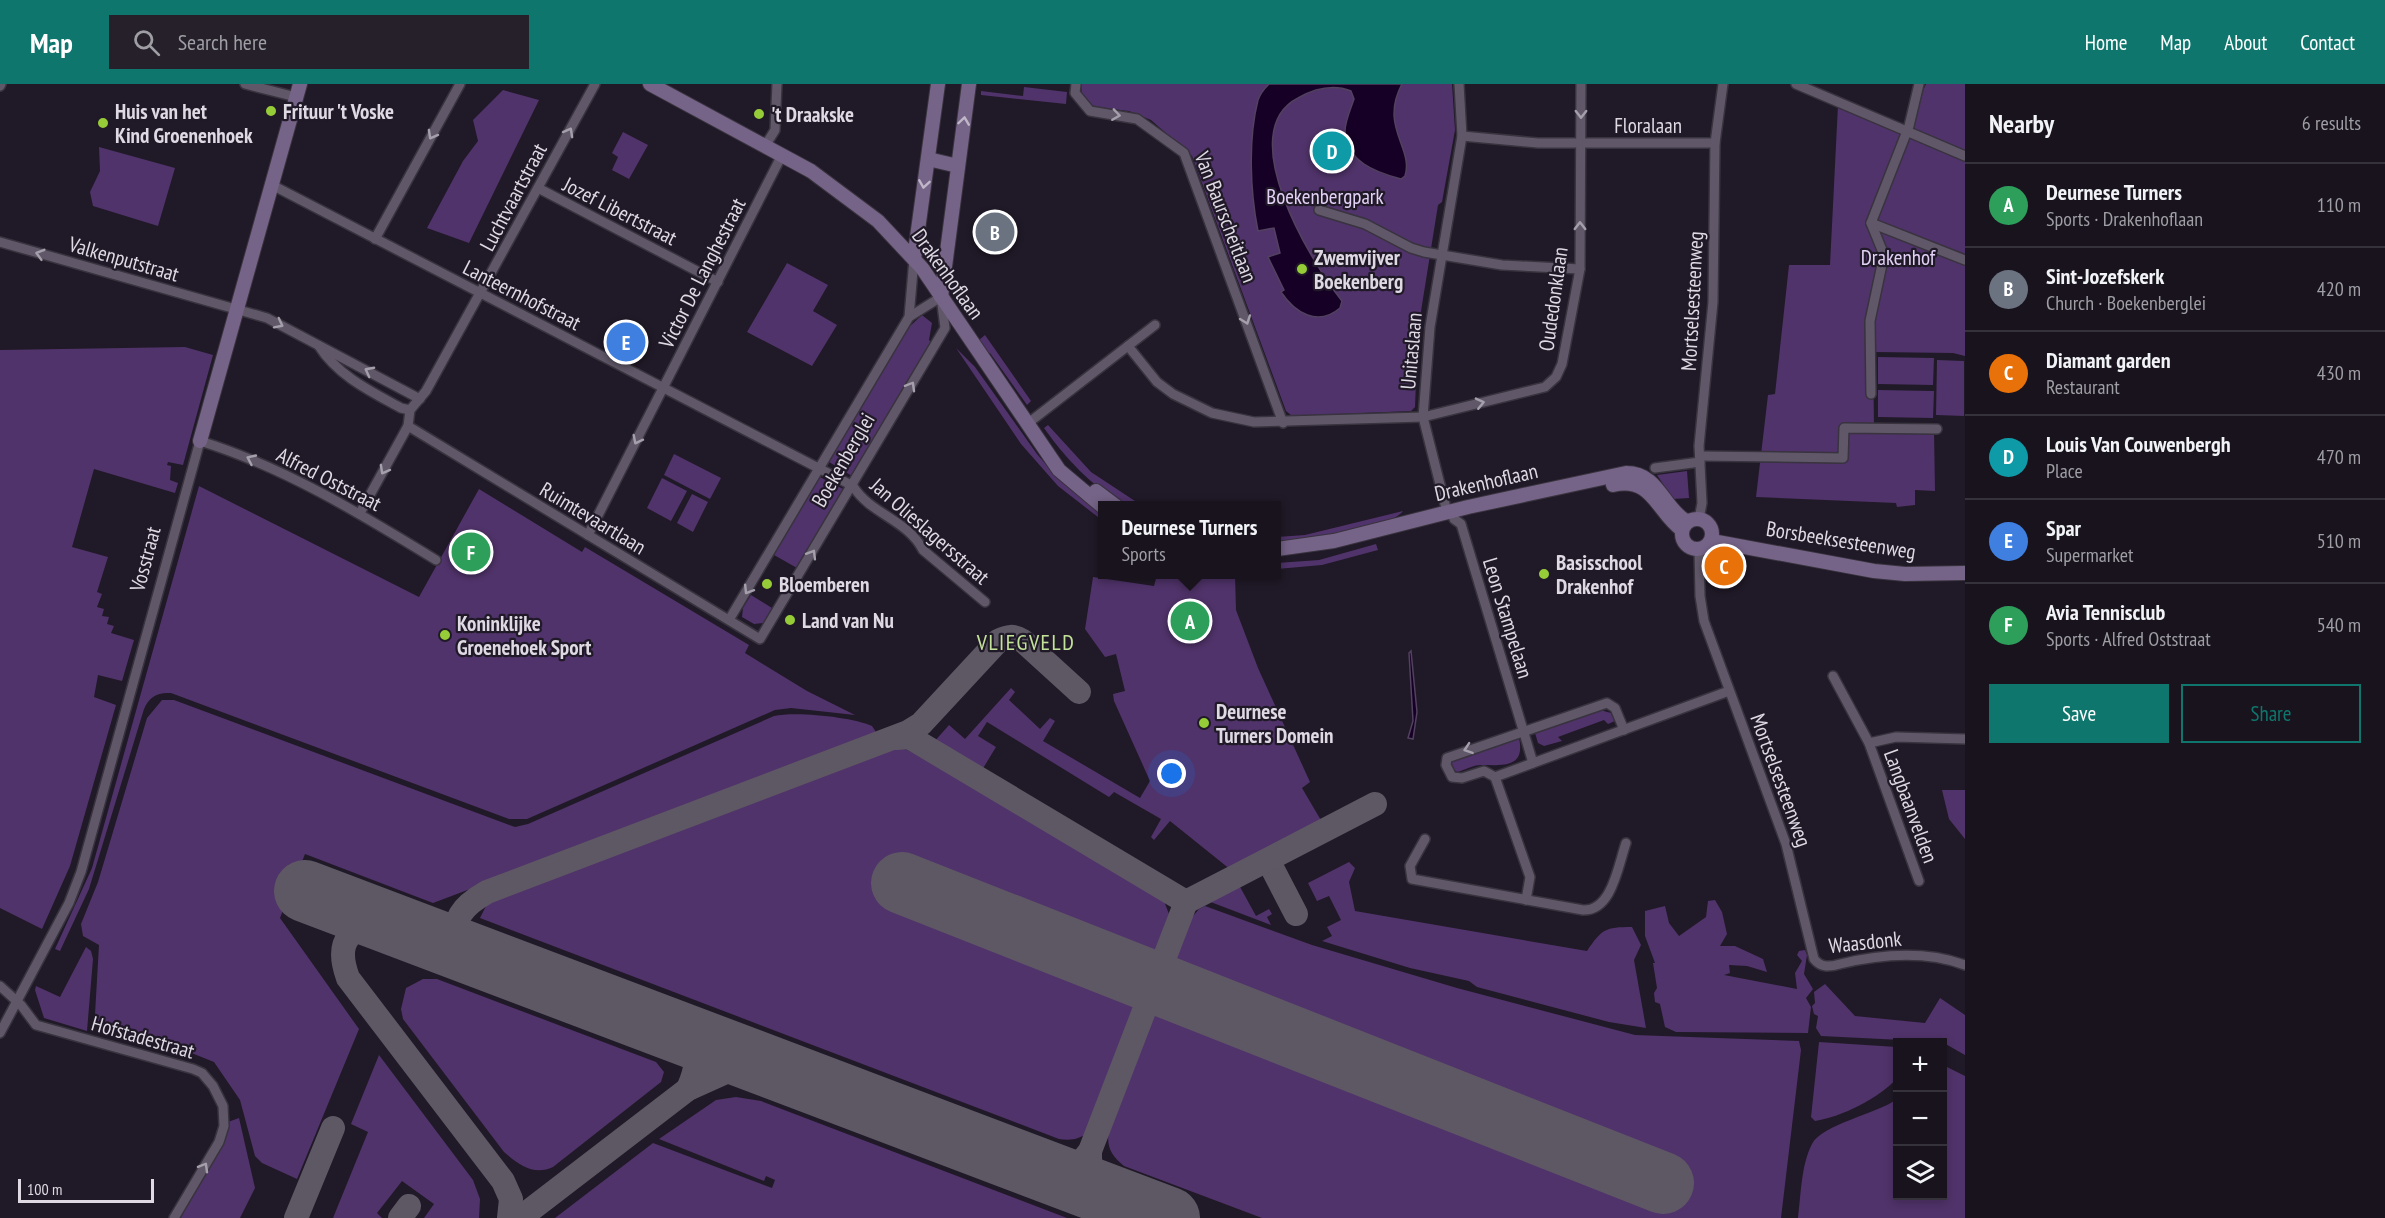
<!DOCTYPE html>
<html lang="en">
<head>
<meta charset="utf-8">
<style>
  :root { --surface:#18131d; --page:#25202a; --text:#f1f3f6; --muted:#9f9ea4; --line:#36323b; --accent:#0f766e }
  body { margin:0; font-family:"PT Sans Narrow",sans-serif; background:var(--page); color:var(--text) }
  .controls { position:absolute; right:18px; bottom:18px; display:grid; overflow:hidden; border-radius:0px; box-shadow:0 3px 9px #0003 }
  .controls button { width:54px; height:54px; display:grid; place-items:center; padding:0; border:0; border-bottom:2px solid var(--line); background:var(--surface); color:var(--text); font:30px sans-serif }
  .scale { position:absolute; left:18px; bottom:15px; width:136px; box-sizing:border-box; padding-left:6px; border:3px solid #ded9e3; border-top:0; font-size:16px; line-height:21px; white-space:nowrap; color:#ded9e3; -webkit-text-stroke:4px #201927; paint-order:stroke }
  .you { position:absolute; left:1172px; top:690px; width:21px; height:21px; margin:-15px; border:4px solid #fff; border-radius:50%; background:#1a73e8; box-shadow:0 0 0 9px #1a73e833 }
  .badge { display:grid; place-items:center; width:39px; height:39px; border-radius:50%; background:var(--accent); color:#fff; font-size:20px; font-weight:700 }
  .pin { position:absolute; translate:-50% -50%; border:3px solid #fff; box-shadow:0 2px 6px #0006 }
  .popup { position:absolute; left:1098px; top:417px; width:183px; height:78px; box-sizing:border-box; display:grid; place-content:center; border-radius:0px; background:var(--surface); filter:drop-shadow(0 2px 4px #0005); font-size:20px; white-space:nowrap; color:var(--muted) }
  .popup b { font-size:22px; color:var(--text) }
  .popup::after { content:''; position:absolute; left:50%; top:100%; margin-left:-12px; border:12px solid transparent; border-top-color:var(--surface) }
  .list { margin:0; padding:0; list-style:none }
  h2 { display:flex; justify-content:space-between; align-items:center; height:78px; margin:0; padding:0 24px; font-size:26px }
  h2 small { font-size:20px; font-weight:400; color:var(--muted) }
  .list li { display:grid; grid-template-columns:39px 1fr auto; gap:18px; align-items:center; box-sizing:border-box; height:84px; padding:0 24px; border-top:2px solid var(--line) }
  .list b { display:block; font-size:22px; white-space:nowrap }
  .list p { margin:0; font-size:20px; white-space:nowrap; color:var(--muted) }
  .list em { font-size:20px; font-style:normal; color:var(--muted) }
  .actions { display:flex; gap:12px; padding:18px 24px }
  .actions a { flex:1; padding:14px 0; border:2px solid var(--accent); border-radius:0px; text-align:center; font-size:21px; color:var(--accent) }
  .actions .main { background:var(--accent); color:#fff }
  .icon { flex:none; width:33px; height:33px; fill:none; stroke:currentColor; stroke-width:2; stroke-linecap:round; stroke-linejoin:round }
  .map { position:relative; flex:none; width:1965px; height:1134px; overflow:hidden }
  header { display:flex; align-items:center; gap:36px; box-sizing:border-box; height:84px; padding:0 30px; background:var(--accent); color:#fff }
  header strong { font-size:28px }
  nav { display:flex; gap:33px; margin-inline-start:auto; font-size:21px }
  .search { width:420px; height:54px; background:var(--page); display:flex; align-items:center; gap:15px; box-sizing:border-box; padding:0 21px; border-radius:0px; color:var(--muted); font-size:22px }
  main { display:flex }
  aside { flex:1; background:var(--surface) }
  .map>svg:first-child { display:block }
  .green { fill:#50336a }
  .water { fill:#160026; stroke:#52415f; stroke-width:1.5 }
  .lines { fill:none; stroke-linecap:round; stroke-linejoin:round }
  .taxiway { stroke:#5e5865; stroke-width:24 }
  .runway { stroke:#5e5865; stroke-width:62 }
  .street-casing { stroke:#38333e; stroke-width:12 }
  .secondary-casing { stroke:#38333e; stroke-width:16 }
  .street { stroke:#605869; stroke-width:9 }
  .secondary { stroke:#766488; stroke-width:14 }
  .oneway { stroke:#a59fac }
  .oneway2 { stroke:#bfb6c8 }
  .poi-dot { fill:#97cc39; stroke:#201927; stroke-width:2 }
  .labels { text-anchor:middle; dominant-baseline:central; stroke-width:4.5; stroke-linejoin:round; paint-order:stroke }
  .poi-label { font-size:21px; font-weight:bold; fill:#ded9e3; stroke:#201927; text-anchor:start }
  .street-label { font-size:21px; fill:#ded9e3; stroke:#201927 }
  .park-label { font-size:21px; fill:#e3d1f6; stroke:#201927 }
  .neighbourhood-label { font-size:22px; letter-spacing:1.5px; fill:#c3e29a; stroke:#201927 }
</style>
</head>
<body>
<header>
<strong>Map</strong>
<div class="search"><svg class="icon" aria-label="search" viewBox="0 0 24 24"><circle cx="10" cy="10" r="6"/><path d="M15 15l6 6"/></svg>Search here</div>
<nav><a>Home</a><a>Map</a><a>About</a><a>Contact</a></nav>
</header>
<main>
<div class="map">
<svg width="1965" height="1134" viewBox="0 0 1965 1134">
  <rect width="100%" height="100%" fill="#201927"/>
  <g class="green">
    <polygon points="1081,0 1452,0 1455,46 1442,118 1438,121 1418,246 1415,323 1411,327 1292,332 1286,327 1192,72 1151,36 1129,27 1092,23 1082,14"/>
    <polygon points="1926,0 1965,0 1965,272 1953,269 1873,268 1874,342 1934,346 1935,407 1915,406 1915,421 1897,423 1896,419 1756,413 1768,311 1775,310 1789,181 1830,181 1838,21 1904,49"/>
    <polygon points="1024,3 1067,8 1066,20 981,11 981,7 1023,12"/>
    <polygon points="503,6 539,16 469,159 427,144 463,77 478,57 473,36"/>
    <polygon points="623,48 648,61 629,95 612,86 618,73 612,69"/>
    <polygon points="99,63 175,84 158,142 93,122 90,108 100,87"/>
    <polygon points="787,179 828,201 813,227 837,241 812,282 747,248"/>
    <polygon points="922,231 932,239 929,256 931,258 852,392 829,378 908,244"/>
    <polygon points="985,251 1031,317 1027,321 990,269 987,271 979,256"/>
    <polygon points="185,263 213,271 183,381 168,378 167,381 171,382 170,396 178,399 175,409 94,385 72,463 108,473 97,508 102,510 97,523 104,525 102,532 109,533 107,540 114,542 111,549 134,556 122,597 98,591 94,613 116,621 70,782 42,845 0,824 0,266"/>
    <polygon points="956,264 975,283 1037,370 1055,391 1103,430 1103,437 1058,402 1021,360"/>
    <polygon points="1878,273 1934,274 1933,301 1878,300"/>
    <polygon points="1937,276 1964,277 1964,332 1936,331"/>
    <polygon points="1878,306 1934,307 1933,334 1878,333"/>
    <path d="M1048 341 1091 388 1141 421C1106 422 1063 371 1044 344Z"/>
    <polygon points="674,370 721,394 710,415 664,391"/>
    <polygon points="1687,387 1689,414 1673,415 1657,391"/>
    <polygon points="820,393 843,405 797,484 774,471"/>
    <polygon points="662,394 687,407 671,437 647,424"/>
    <path d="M199 402 419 513 479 405 582 468 585 463 749 561 745 569 807 607 855 631 791 624 775 626 527 735H509L171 609C157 608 149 613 144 625L89 805 60 867 55 865 92 784Z"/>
    <polygon points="692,410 708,418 693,448 677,439"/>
    <path d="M1403 427C1390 445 1302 456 1277 459V453L1305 451Z"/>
    <polygon points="1376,460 1378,466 1322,481 1277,485 1277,479 1319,476"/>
    <polygon points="1157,491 1235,491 1236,526 1258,584 1310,698 1302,704 1322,738 1231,786 1170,737 1154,756 1151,753 1161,735 1114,708 1109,713 987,638 978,652 996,663 982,686 934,658 949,641 965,655 1011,604 1015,608 1009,616 1040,645 1050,634 1055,637 1043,657 1140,714 1150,697 1114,617 1113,610 1125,607 1116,570 1105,573 1085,545 1093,493 1154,502"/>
    <polygon points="751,511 772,524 763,539 754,540 742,533 743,524"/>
    <path d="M162 616H174L515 743 528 740 774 632C796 627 852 633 872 642L876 648 871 654 433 819 305 770 280 834 359 945 297 1095 262 1079 255 1072 240 1016 214 978 194 970 110 946 99 939 95 930 99 861 83 852 81 840 98 798 147 634Z"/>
    <polygon points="1600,626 1611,629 1615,637 1608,640 1604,636 1558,653 1562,657 1544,662 1538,659 1535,649"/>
    <path d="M1519 654C1526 685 1501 681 1481 681 1473 681 1465 686 1457 688L1451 683V677Z"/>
    <path d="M891 665H904L920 671 1162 812 1169 830 1089 1048C1079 1055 1072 1057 1059 1055L480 834 487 820 493 816Z"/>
    <polygon points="1942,706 1965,706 1965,755 1949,735"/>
    <path d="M1349 778 1355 784 1349 798 1355 827 1587 867C1602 845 1605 843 1632 843L1641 861 1634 876 1646 944 1609 938 1477 903 1469 897 1410 884 1322 857 1332 852 1327 843 1341 836 1329 812 1317 817 1308 799Z"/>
    <polygon points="1239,801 1256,832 1269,825 1272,830 1267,833 1271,841 1208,817"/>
    <polygon points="1715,816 1722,828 1727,850 1720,862 1735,862 1763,875 1767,888 1747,882 1729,881 1730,889 1724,891 1797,905 1795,889 1802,877 1797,871 1799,867 1805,866 1807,871 1804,890 1813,905 1806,914 1811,923 1808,949 1676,948 1665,943 1660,920 1655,918 1654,909 1657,904 1653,879 1655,879 1645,852 1645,827 1665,822 1669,839 1679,852 1706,833 1708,817"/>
    <path d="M1205 822 1312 861 1457 904 1635 951 1799 957 1801 966 1781 1134H1262L1124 1082C1111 1071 1106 1063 1109 1046L1189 837 1199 825Z"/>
    <polygon points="86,863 91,867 93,875 87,947 44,934 35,906 36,902 60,913"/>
    <path d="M423 895H437L656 978 664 988 661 998 553 1083C534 1092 519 1081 504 1068L403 935 401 925 406 904Z"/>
    <polygon points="1825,900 1855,932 1925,939 1940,914 1965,931 1965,971 1942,958 1821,952 1816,944 1818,932 1814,930 1812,922 1815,919 1814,908"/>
    <path d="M1819 958 1897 963V994C1880 1014 1841 1033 1815 1037L1811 1033Z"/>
    <polygon points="379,971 473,1096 480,1115 479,1134 424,1134 434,1120 402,1097 377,1129 382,1134 333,1134 368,1048 351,1040"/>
    <path d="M1943 981 1965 992V1134H1798C1801 1111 1801 1081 1812 1060 1822 1040 1877 1030 1897 1015L1898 1112H1942Z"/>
    <polygon points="736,1013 761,1017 1067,1134 555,1134 653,1059 772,1104 775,1096 766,1092 764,1097 659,1055 716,1016"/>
    <polygon points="239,1034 255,1104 240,1134 178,1134 228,1038"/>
  </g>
  <g class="water">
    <path d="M1269 0H1402C1379 43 1414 64 1405 92L1401 95C1375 88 1347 78 1345 47 1345 37 1351 24 1354 15L1351 7C1333 0 1314 5 1298 14 1232 48 1311 178 1342 217L1340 224C1318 243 1295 229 1281 208L1284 206 1268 173 1280 169 1274 144 1258 147C1250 107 1248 55 1258 16 1260 10 1265 4 1269 0Z"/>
    <polygon points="1411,567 1417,628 1413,655 1408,654 1413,637 1409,569"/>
  </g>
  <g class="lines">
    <g class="taxiway">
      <polyline points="896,654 908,653 916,657 1186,818"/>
      <polyline points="1268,776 1296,830"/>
      <path d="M387 838C350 842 334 856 348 894L503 1097 511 1115 509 1134"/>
      <path d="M477 870 462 863C448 836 464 821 487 808L908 648 921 640 998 557C1008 552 1013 551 1023 557L1079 608"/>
      <path d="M675 948C699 967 700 977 688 1005"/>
      <path d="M1090 1067C1089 1093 1097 1102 1119 1115"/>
      <path d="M1040 1084C1062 1089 1076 1086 1090 1067L1186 818 1375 720"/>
      <polyline points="296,1134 333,1044"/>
      <polyline points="400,1134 409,1122"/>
      <polyline points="520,1134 688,1005 728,987 781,988"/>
    </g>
    <g class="runway">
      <polyline points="902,799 1663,1099"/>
      <polyline points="305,807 1169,1134"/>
    </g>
    <defs>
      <g id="street">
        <polyline points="245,0 296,13"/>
        <polyline points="1076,0 1075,9 1090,27 1137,35 1184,69 1283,339"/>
        <polyline points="1796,0 1965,72"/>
        <polyline points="1919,0 1909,42 1871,139 1965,176"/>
        <polyline points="0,2 1,0"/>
        <polyline points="1462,52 1538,59 1715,59"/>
        <polyline points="765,62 775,46 777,0"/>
        <path d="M272 101 853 402C870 430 908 436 923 466L985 518"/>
        <polyline points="538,104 718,198"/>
        <polyline points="1319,126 1365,140 1411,164 1424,168 1502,181 1580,185"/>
        <polyline points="375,155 460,0"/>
        <polyline points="0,158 267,234 420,315"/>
        <path d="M319 262C338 292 372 308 401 324L410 326"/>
        <polyline points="1128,262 1157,298 1173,310 1212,329 1254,338 1423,333 1545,303 1556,293 1562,280 1580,185 1581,0"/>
        <polyline points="1871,310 1870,237 1884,171 1871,139"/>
        <polyline points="1027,340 1155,241"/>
        <polyline points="408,342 760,555 945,244 941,213 909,233"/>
        <polyline points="1700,372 1843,374 1844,344 1937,345"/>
        <polyline points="1655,384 1700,378"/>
        <polyline points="1447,428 1423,333 1430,243 1462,52 1459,0"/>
        <polyline points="360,429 408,342 410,326 426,307 595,0"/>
        <polyline points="1454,435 1461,440 1533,679"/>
        <polyline points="1699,435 1702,419 1699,362 1713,218 1715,59 1723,0"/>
        <polyline points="588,451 782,71"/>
        <path d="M1699 467 1700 512 1704 537 1786 760 1814 875C1821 884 1830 883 1840 880 1881 870 1924 866 1965 881"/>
        <polyline points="729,536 909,233 914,175"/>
        <polyline points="1833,592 1869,659 1919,797"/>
        <polyline points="1869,659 1896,653 1965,655"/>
        <polyline points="1495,693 1484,687 1462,694 1452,693 1446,681 1447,674 1607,619 1615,624 1624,646"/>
        <polyline points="1495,693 1729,607"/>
        <polyline points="1495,693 1530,793 1526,816"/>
        <path d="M1425 755 1410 782 1412 795 1583 826C1612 827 1618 782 1626 759"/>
        <polyline points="0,902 21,921 36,941 193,985 202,989 213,1002 223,1022 224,1042 219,1058 174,1134"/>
        <path d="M0 949 69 819 81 788 200 357C284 383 361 430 436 476"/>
      </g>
      <g id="secondary">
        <polyline points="650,0 811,87 878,137 922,184 1059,386 1103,423"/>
        <polyline points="928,75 958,82"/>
        <polyline points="914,175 938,0"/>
        <polyline points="941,213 969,0"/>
        <polyline points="200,357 300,0"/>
        <path d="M1613 401C1653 392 1656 427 1682 446"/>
        <polyline points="1096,407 1116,422"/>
        <circle cx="1697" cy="450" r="15"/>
        <polyline points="1712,457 1874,487 1905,490 1965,489"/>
        <path d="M1277 465 1334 457 1468 423 1626 389C1659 389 1662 423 1686 437"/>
      </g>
    </defs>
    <use href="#street" class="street-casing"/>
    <use href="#secondary" class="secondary-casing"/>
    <use href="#street" class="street"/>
    <use href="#secondary" class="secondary"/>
  </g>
  <defs><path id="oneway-chevron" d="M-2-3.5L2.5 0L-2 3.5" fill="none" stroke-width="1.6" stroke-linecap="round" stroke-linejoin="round" transform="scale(1.5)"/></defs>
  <g class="oneway">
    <use href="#oneway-chevron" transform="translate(1581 30) rotate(90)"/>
    <use href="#oneway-chevron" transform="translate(1116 31) rotate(8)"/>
    <use href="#oneway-chevron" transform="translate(569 48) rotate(-61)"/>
    <use href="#oneway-chevron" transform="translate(432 51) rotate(119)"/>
    <use href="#oneway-chevron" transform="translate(1580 142) rotate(-90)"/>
    <use href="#oneway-chevron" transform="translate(40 170) rotate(-164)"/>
    <use href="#oneway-chevron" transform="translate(1246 236) rotate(70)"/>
    <use href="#oneway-chevron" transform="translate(279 240) rotate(27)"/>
    <use href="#oneway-chevron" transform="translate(369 287) rotate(-152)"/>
    <use href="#oneway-chevron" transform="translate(911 302) rotate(-60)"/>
    <use href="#oneway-chevron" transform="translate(1480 319) rotate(-13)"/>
    <use href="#oneway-chevron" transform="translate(637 356) rotate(117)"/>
    <use href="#oneway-chevron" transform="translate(251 375) rotate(-155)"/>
    <use href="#oneway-chevron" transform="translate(384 386) rotate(119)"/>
    <use href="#oneway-chevron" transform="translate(812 470) rotate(-59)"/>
    <use href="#oneway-chevron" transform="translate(748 506) rotate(122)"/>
    <use href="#oneway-chevron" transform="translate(1468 665) rotate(161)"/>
    <use href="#oneway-chevron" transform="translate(204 1083) rotate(-60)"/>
  </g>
  <g class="oneway2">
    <use href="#oneway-chevron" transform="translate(964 37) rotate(-82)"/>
    <use href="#oneway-chevron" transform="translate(924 100) rotate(99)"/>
  </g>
  <g class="poi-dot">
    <circle cx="271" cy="27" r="6"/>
    <circle cx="759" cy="30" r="6"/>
    <circle cx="103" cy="39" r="6"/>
    <circle cx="1302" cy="185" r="6"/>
    <circle cx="1544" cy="490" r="6"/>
    <circle cx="767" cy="500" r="6"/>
    <circle cx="790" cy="536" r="6"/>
    <circle cx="445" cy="551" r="6"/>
    <circle cx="1204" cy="639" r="6"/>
  </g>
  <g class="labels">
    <g class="poi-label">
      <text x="115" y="27">Huis van het<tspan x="115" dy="24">Kind Groenenhoek</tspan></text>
      <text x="283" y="27">Frituur 't Voske</text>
      <text x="771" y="30">'t Draakske</text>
      <text x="1314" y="173">Zwemvijver<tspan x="1314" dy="24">Boekenberg</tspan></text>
      <text x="1556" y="478">Basisschool<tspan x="1556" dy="24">Drakenhof</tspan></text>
      <text x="779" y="500">Bloemberen</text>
      <text x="802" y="536">Land van Nu</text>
      <text x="457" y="539">Koninklijke<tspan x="457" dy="24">Groenehoek Sport</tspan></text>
      <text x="1216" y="627">Deurnese<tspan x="1216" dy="24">Turners Domein</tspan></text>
    </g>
    <g class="street-label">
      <text x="1648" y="41">Floralaan</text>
      <text transform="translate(513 113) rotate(-62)">Luchtvaartstraat</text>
      <text transform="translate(620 127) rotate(27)">Jozef Libertstraat</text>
      <text transform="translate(1226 133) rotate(69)">Van Baurscheitlaan</text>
      <text transform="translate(124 175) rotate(16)">Valkenputstraat</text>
      <text transform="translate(702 189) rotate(-63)">Victor De Langhestraat</text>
      <text transform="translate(948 190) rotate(54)">Drakenhoflaan</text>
      <text transform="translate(522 211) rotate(27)">Lanteernhofstraat</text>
      <text transform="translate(1553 215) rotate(-82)">Oudedonklaan</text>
      <text transform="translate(1692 217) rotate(-87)">Mortselsesteenweg</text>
      <text transform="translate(1411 267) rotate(-85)">Unitaslaan</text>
      <text transform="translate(843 376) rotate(-60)">Boekenberglei</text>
      <text transform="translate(329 395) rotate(27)">Alfred Oststraat</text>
      <text transform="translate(1486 398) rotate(-13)">Drakenhoflaan</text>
      <text transform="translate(593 434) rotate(31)">Ruimtevaartlaan</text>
      <text transform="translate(930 447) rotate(41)">Jan Olieslagersstraat</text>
      <text transform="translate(1841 456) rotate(9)">Borsbeeksesteenweg</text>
      <text transform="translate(145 475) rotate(-75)">Vosstraat</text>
      <text transform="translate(1508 534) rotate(73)">Leon Stampelaan</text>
      <text transform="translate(1781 696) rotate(70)">Mortselsesteenweg</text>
      <text transform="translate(1911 722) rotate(70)">Langbaanvelden</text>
      <text transform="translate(1865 858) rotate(-6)">Waasdonk</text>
      <text transform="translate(143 953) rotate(16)">Hofstadestraat</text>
    </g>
    <g class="park-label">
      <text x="1325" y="112">Boekenbergpark</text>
      <text x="1898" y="173">Drakenhof</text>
    </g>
    <g class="neighbourhood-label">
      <text x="1026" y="558">VLIEGVELD</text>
    </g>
  </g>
</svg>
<div class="controls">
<button>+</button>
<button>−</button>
<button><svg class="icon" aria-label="layers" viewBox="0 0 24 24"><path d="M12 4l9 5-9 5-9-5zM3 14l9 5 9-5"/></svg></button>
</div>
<div class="scale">100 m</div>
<div class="you"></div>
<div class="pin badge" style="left:1190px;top:537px;background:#2e9e5b">A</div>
<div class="popup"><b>Deurnese Turners</b>Sports</div>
<div class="pin badge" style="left:995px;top:148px;background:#6b7280">B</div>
<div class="pin badge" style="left:1724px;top:482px;background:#e8710a">C</div>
<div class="pin badge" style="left:1332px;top:67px;background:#0f9aa8">D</div>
<div class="pin badge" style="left:626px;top:258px;background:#3f7fe0">E</div>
<div class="pin badge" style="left:471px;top:468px;background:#2e9e5b">F</div>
</div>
<aside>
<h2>Nearby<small>6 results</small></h2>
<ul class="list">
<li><span class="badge" style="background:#2e9e5b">A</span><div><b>Deurnese Turners</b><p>Sports · Drakenhoflaan</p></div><em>110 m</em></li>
<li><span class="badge" style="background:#6b7280">B</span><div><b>Sint-Jozefskerk</b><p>Church · Boekenberglei</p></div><em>420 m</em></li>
<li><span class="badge" style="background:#e8710a">C</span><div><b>Diamant garden</b><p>Restaurant</p></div><em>430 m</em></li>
<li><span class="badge" style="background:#0f9aa8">D</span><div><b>Louis Van Couwenbergh</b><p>Place</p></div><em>470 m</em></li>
<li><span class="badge" style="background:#3f7fe0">E</span><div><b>Spar</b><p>Supermarket</p></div><em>510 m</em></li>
<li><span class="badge" style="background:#2e9e5b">F</span><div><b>Avia Tennisclub</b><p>Sports · Alfred Oststraat</p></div><em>540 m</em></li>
</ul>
<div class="actions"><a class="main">Save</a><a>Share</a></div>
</aside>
</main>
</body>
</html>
